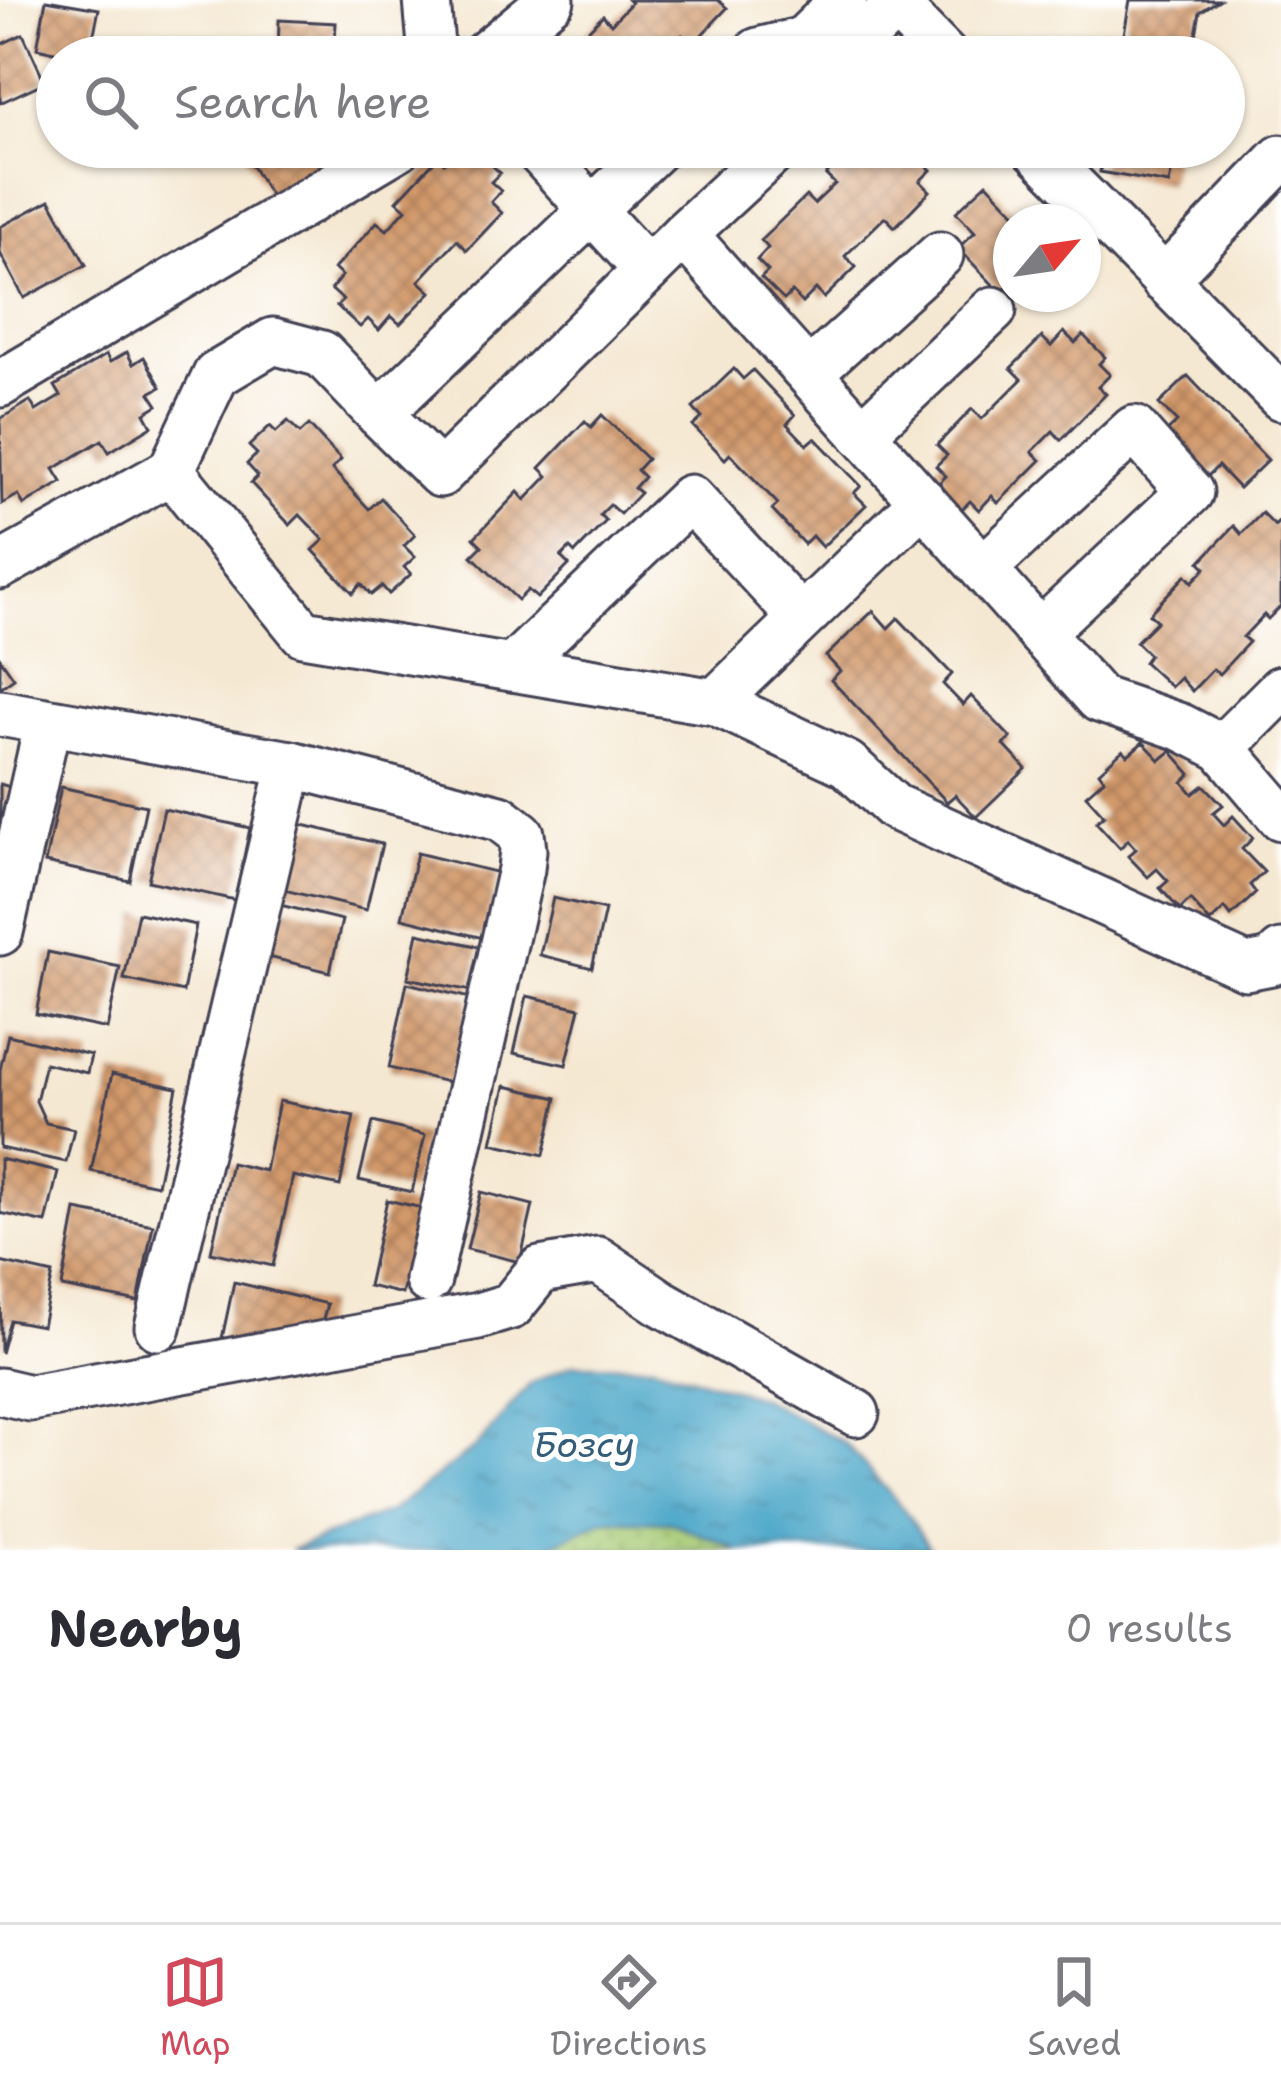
<!DOCTYPE html>
<html lang="en">
<head>
<meta charset="utf-8">
<style>
  :root { --surface:#fff; --page:#f2f2f3; --text:#2b2b33; --muted:#7c7c81; --line:#e1e1e2; --accent:#d1495b }
  body { margin:0; font-family:"Shantell Sans",sans-serif; background:var(--page); color:var(--text) }
  .compass { position:absolute; left:993px; top:204px; width:108px; height:108px; border-radius:50%; background:var(--surface); box-shadow:0 3px 9px #0004; rotate:61deg }
  .list { margin:0; padding:0; list-style:none }
  h2 { display:flex; justify-content:space-between; align-items:center; height:156px; margin:0; padding:0 48px; font-size:51px }
  h2 small { font-size:39px; font-weight:400; color:var(--muted) }
  .icon { flex:none; width:66px; height:66px; fill:none; stroke:currentColor; stroke-width:2; stroke-linecap:round; stroke-linejoin:round }
  .map { position:relative; flex:none; width:1281px; height:1550px; overflow:hidden }
  .search { position:absolute; background:var(--surface); box-shadow:0 3px 9px #0004; left:36px; right:36px; top:36px; height:132px; display:flex; align-items:center; gap:30px; box-sizing:border-box; padding:0 42px; border-radius:66px; color:var(--muted); font-size:45px }
  .sheet { height:372px; background:var(--surface) }
  nav { display:flex; justify-content:space-around; align-items:center; box-sizing:border-box; height:168px; border-top:3px solid var(--line); background:var(--surface); font-size:33px; color:var(--muted) }
  nav a { display:grid; justify-items:center; gap:6px }
  nav .on { color:var(--accent) }
  .map>svg:first-child { display:block }
  .grass { fill:url(#grass-dots); stroke:#647658; stroke-width:3 }
  .water { fill:url(#water-ripples); stroke:#366482; stroke-width:3 }
  .building { fill:url(#building-cross-hatch) }
  .lines { fill:none; stroke-linecap:round; stroke-linejoin:round }
  .minor-casing { stroke:#424052; stroke-width:51 }
  .minor { stroke:#fff; stroke-width:45 }
  .labels { text-anchor:middle; dominant-baseline:central; stroke-width:10; stroke-linejoin:round; paint-order:stroke }
  .water-label { font-size:36px; font-style:italic; fill:#345d7a; stroke:#fff }
</style>
</head>
<body>
<div class="map">
<svg width="1281" height="1550" viewBox="0 0 1281 1550">
  <defs>
    <pattern id="grass-dots" width="8" height="8" patternUnits="userSpaceOnUse" patternTransform="scale(3)"><rect width="8" height="8" fill="#a7ca74"/><path d="M2 2h.1M6 6h.1" fill="none" stroke="#8fad65" stroke-width="1.8" stroke-linecap="round"/></pattern>
    <pattern id="water-ripples" width="26" height="14" patternUnits="userSpaceOnUse" patternTransform="scale(3)"><rect width="26" height="14" fill="#4aa6c8"/><path d="M2 4q2-2 4 0t4 0M15 11q2-2 4 0t4 0" fill="none" stroke="#3d87a4"/></pattern>
    <pattern id="building-cross-hatch" width="8" height="8" patternUnits="userSpaceOnUse" patternTransform="scale(3)"><rect width="8" height="8" fill="#d2996a"/><path d="M0 0l8 8M0 8l8-8" fill="none" stroke="#aa7c58"/></pattern>
  </defs>
  <rect width="100%" height="100%" fill="#fff"/>
  <filter id="ink" filterUnits="userSpaceOnUse"><feTurbulence type="fractalNoise" baseFrequency=".00833" numOctaves="2"/><feDisplacementMap in="SourceGraphic" scale="24" xChannelSelector="R" yChannelSelector="G"/><feConvolveMatrix kernelMatrix="1 2 1 2 8 2 1 2 1" color-interpolation-filters="sRGB"/></filter>
  <filter id="wash" filterUnits="userSpaceOnUse"><feTurbulence type="fractalNoise" baseFrequency=".004" numOctaves="4" result="noise"/><feDisplacementMap in="SourceGraphic" scale="48" xChannelSelector="R" yChannelSelector="G"/><feGaussianBlur stdDeviation="2.7" result="paint"/><feColorMatrix in="noise" values="0 0 0 0 0 0 0 0 0 0 0 0 0 0 0 0 0 1.4 0 .05"/><feComposite in="paint" operator="in"/></filter>
  <g filter="url(#wash)">
    <rect width="100%" height="100%" fill="#f5e8d2"/>
    <polygon class="grass" points="604,1520 670,1522 739,1550 539,1550"/>
    <polygon class="water" points="573,1364 654,1365 759,1397 845,1443 906,1512 931,1550 739,1550 670,1522 604,1520 539,1550 291,1550 391,1511 477,1446 531,1383"/>
    <g id="blocks">
      <g class="building">
        <polygon points="46,0 99,9 89,57 76,57 37,48"/>
        <polygon points="628,0 718,0 727,8 692,45 682,35 660,57 562,57 603,15 611,24 631,3"/>
        <polygon points="1130,0 1219,0 1200,12 1192,57 1120,57"/>
        <polygon points="279,20 336,23 334,57 278,57"/>
        <polygon points="23,34 45,82 0,103 0,45"/>
        <polygon points="240,147 315,147 329,169 275,203"/>
        <polygon points="855,147 926,147 930,151 921,160 931,170 920,181 930,191 895,227 885,217 845,256 856,267 824,298 816,289 802,303 792,292 784,300 761,278 768,271 757,260 768,248 761,240 806,196 814,204 835,184 826,175"/>
        <polygon points="1104,147 1176,147 1169,184 1100,172"/>
        <polygon points="457,149 466,158 475,149 500,173 491,182 501,191 491,202 502,213 467,250 457,240 419,281 431,292 400,324 391,316 379,330 368,319 360,327 337,306 343,300 331,289 342,276 334,269 377,222 387,230 406,209 397,201 438,157 444,163"/>
        <polygon points="987,183 1024,222 1011,222 1011,283 1001,293 958,248 975,232 956,212"/>
        <polygon points="50,200 86,265 24,298 0,253 0,227"/>
        <polygon points="1064,332 1075,343 1083,335 1105,357 1099,364 1110,375 1098,387 1106,394 1061,440 1053,431 1032,452 1041,460 998,503 992,496 979,510 970,501 962,509 937,485 946,476 936,466 947,455 937,445 972,409 982,419 1022,379 1011,368 1042,337 1051,346"/>
        <polygon points="127,352 133,364 144,357 161,387 150,393 158,405 145,413 152,426 109,452 102,440 54,469 62,482 24,505 18,495 2,504 0,419 30,401 36,411 61,396 55,386 106,355 110,362"/>
        <polygon points="734,369 743,379 753,370 795,415 787,424 807,445 815,438 861,486 854,493 866,505 822,547 812,536 804,544 772,510 778,504 730,454 725,459 693,426 702,418 693,408"/>
        <polygon points="1188,376 1268,460 1239,488 1218,466 1203,481 1161,437 1177,422 1159,404"/>
        <polygon points="602,415 647,459 637,470 644,477 634,488 640,493 620,514 610,505 600,515 606,521 575,553 570,548 561,557 569,565 537,598 528,590 518,600 472,556 482,546 474,538 518,492 525,500 548,476 540,468 585,421 591,427"/>
        <polygon points="288,421 300,433 309,425 341,460 332,469 369,509 381,498 415,535 404,546 415,557 404,567 411,574 389,594 382,586 371,595 361,584 353,593 313,550 324,540 300,515 290,525 251,483 258,476 247,464 257,454 249,446 270,426 276,432"/>
        <polygon points="1262,513 1275,526 1281,519 1281,606 1268,619 1264,615 1243,637 1249,642 1219,674 1213,669 1192,691 1180,678 1171,687 1144,662 1149,655 1136,642 1157,621 1149,614 1186,575 1192,582 1206,568 1200,562 1234,526 1241,534"/>
        <polygon points="873,611 888,628 898,618 952,674 943,684 963,705 971,696 1011,738 1004,745 1026,769 976,817 955,795 947,802 831,680 840,671 826,656"/>
        <polygon points="0,658 14,678 0,688"/>
        <polygon points="1143,742 1160,760 1171,751 1191,774 1183,782 1193,794 1204,785 1223,805 1213,813 1224,825 1233,816 1253,838 1242,849 1264,872 1250,885 1256,893 1231,916 1225,908 1210,922 1190,900 1180,910 1160,888 1168,881 1157,869 1148,877 1128,856 1136,849 1128,840 1120,848 1096,822 1104,815 1086,795 1104,779 1099,772 1123,750 1128,755"/>
        <polygon points="0,784 10,787 2,824 0,824"/>
        <polygon points="61,787 146,806 130,881 45,863"/>
        <polygon points="164,809 250,828 235,900 148,881"/>
        <polygon points="299,824 382,844 366,910 284,890"/>
        <polygon points="417,853 499,873 483,938 402,918"/>
        <polygon points="553,898 605,910 592,968 540,955"/>
        <polygon points="280,905 342,920 330,972 268,957"/>
        <polygon points="138,913 196,925 183,992 124,979"/>
        <polygon points="418,933 480,947 471,991 408,978"/>
        <polygon points="48,952 120,967 107,1029 36,1014"/>
        <polygon points="407,983 470,998 451,1083 389,1068"/>
        <polygon points="527,996 580,1008 566,1065 514,1053"/>
        <polygon points="8,1035 91,1055 87,1073 45,1063 36,1101 46,1123 74,1129 66,1162 0,1148 0,1070"/>
        <polygon points="112,1074 177,1088 157,1185 91,1171"/>
        <polygon points="505,1086 557,1098 544,1155 492,1143"/>
        <polygon points="279,1101 354,1116 340,1186 293,1176 273,1266 211,1252 231,1163 265,1171"/>
        <polygon points="373,1122 425,1135 412,1192 359,1180"/>
        <polygon points="0,1159 58,1172 46,1223 0,1213"/>
        <polygon points="481,1192 533,1205 520,1262 467,1249"/>
        <polygon points="387,1200 422,1208 402,1294 368,1286"/>
        <polygon points="76,1210 153,1225 138,1302 62,1287"/>
        <polygon points="0,1262 53,1274 42,1326 10,1320 1,1353"/>
        <polygon points="234,1282 327,1304 320,1332 220,1348"/>
      </g>
    </g>
  </g>
  <g filter="url(#ink)">
    <use href="#blocks" fill-opacity="0" stroke="#424052" stroke-width="3"/>
    <g class="lines">
      <defs>
        <g id="minor">
          <polyline points="427,0 432,57"/>
          <polyline points="890,0 946,57"/>
          <polyline points="482,57 551,0"/>
          <polyline points="751,57 758,51 803,40 844,0"/>
          <polyline points="843,57 896,6"/>
          <polyline points="535,147 647,270"/>
          <polyline points="658,147 379,414 440,474 684,234 778,147"/>
          <polyline points="1034,147 1281,397"/>
          <polyline points="684,234 1099,699 1181,727 1222,748 1281,817"/>
          <polyline points="1164,280 1281,158"/>
          <polyline points="809,373 940,255"/>
          <polyline points="0,384 399,147"/>
          <polyline points="862,434 993,310"/>
          <polyline points="171,471 216,375 273,341 322,354 379,414"/>
          <polyline points="0,566 171,471 303,633 715,702 847,764 894,807 1246,967 1272,962 1281,953"/>
          <polyline points="983,569 1134,429 1190,492 1040,633"/>
          <polyline points="512,668 690,498 801,618"/>
          <polyline points="715,702 923,501"/>
          <polyline points="0,713 291,764 500,818 521,834 523,850 521,869 428,1280"/>
          <polyline points="1222,748 1281,689"/>
          <polyline points="0,932 48,722"/>
          <polyline points="158,1327 291,764"/>
          <polyline points="0,1391 30,1398 478,1316 511,1306 540,1270 598,1260 660,1302 856,1413"/>
        </g>
      </defs>
      <use href="#minor" class="minor-casing"/>
      <use href="#minor" class="minor"/>
    </g>
  </g>
  <g class="labels">
    <g class="water-label">
      <text x="584" y="1444">Бозсу</text>
    </g>
  </g>
</svg>
<svg class="compass" viewBox="-18 -18 36 36"><path d="M0-13l5 13h-10z" fill="#e53935"/><path d="M0 13l5-13h-10z" fill="#7c7c81"/></svg>
<div class="search"><svg class="icon" aria-label="search" viewBox="0 0 24 24"><circle cx="10" cy="10" r="6"/><path d="M15 15l6 6"/></svg>Search here</div>
</div>
<section class="sheet">
<h2>Nearby<small>0 results</small></h2>
<ul class="list">
</ul>
</section>
<nav>
<a class="on"><svg class="icon" aria-label="map" viewBox="0 0 24 24"><path d="M3 6l6-2 6 2 6-2v14l-6 2-6-2-6 2zM9 4v14M15 6v14"/></svg>Map</a>
<a><svg class="icon" aria-label="directions" viewBox="0 0 24 24"><path d="M12 3l9 9-9 9-9-9zM9 14v-3h6M13 9l2 2-2 2"/></svg>Directions</a>
<a><svg class="icon" aria-label="saved" viewBox="0 0 24 24"><path d="M7 4h10v16l-5-4-5 4z"/></svg>Saved</a>
</nav>
</body>
</html>
